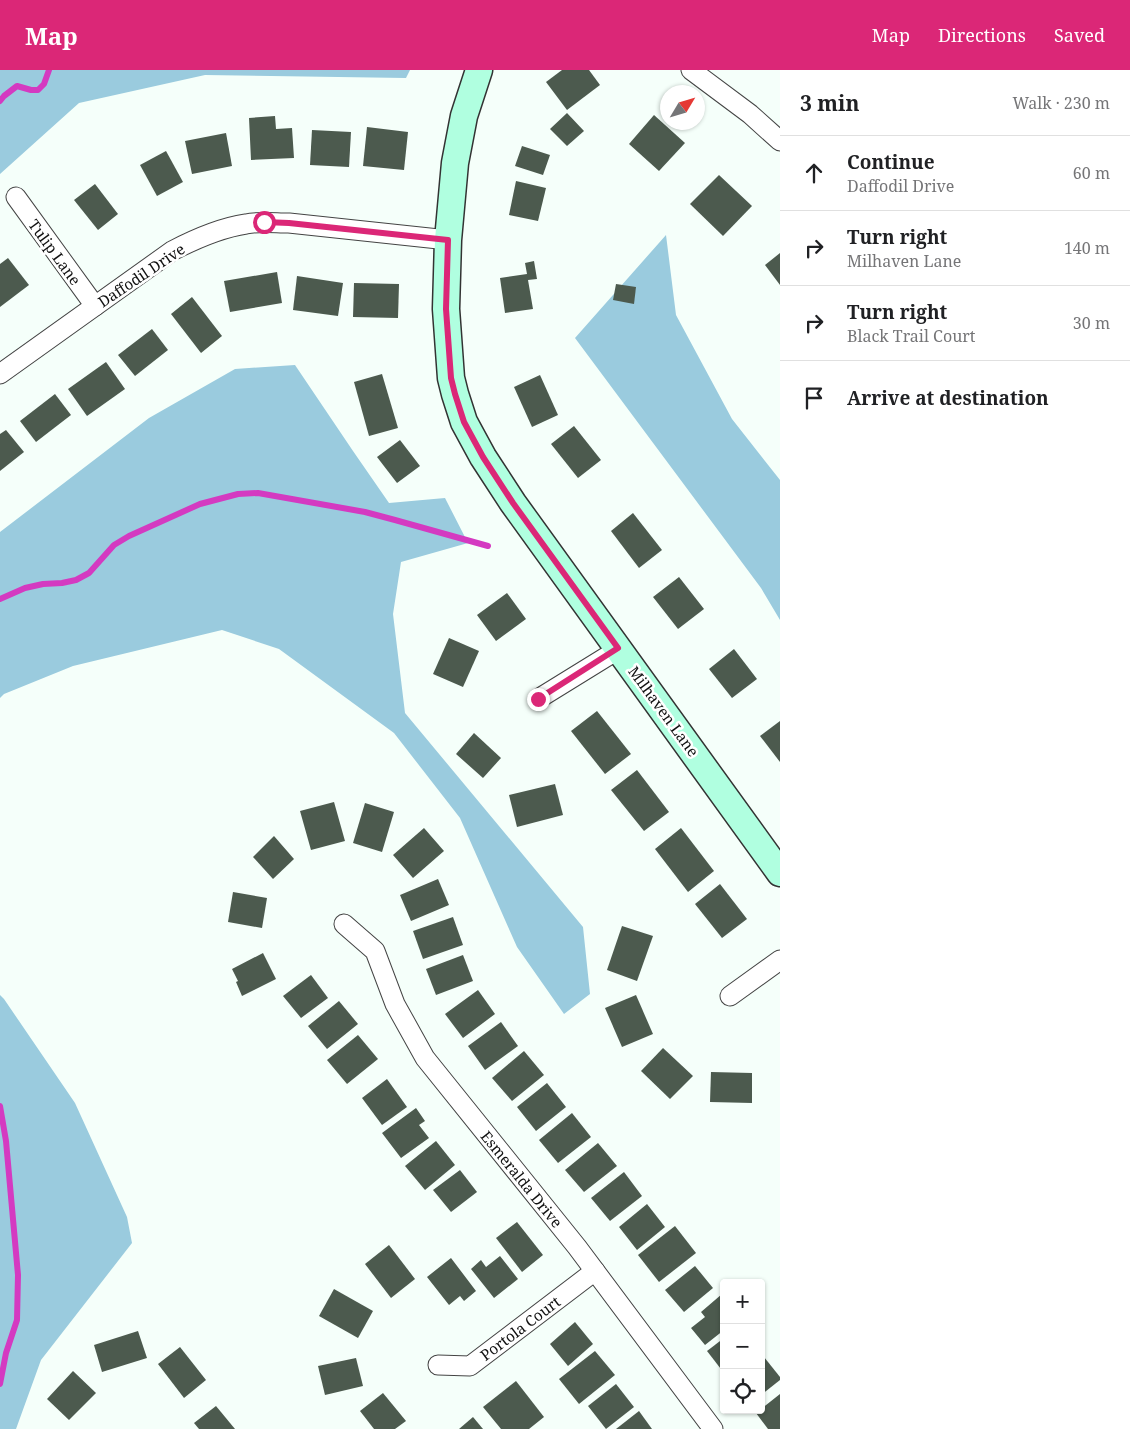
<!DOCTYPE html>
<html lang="en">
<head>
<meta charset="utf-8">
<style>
  :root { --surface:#fff; --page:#f6f6f6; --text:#202124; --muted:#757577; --line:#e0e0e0; --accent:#db2777 }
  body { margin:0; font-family:"Noto Serif",serif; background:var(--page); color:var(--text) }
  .controls { position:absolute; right:15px; bottom:15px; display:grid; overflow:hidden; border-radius:5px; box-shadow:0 1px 4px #0004 }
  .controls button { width:45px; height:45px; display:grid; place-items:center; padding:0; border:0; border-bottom:1px solid var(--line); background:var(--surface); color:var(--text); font:25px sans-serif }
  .compass { position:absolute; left:660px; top:15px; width:45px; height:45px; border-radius:50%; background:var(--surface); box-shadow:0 1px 4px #0004; rotate:52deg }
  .stop { position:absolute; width:15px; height:15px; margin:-11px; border:4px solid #db2777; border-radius:50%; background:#fff }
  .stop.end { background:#db2777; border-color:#fff; box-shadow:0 1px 5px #0008 }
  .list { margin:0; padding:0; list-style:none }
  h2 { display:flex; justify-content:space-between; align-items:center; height:65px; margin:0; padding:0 20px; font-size:21px }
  h2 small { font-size:16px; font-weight:400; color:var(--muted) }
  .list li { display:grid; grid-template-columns:32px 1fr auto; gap:15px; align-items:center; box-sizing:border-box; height:75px; padding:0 20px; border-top:1px solid var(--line) }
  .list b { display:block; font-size:19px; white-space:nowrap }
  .list p { margin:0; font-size:16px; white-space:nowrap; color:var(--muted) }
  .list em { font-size:16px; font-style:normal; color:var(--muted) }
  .icon { flex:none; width:28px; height:28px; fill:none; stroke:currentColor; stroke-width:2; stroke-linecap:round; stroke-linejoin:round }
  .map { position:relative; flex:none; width:780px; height:1359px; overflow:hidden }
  header { display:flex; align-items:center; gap:30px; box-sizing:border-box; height:70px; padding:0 25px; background:var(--accent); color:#fff }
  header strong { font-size:24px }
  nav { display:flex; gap:28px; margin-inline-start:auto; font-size:18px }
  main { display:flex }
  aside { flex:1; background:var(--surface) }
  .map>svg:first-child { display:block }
  .forest { fill:#9acbde }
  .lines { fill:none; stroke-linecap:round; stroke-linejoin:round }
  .stream { stroke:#d43ac1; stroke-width:6 }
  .building { fill:#4c5a4e }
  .street-casing { stroke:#444; stroke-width:21 }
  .secondary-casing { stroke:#333; stroke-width:29 }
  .street { stroke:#fff; stroke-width:19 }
  .secondary { stroke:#b0ffe0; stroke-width:26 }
  .route { stroke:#db2777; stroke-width:6 }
  .labels { text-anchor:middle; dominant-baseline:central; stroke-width:5; stroke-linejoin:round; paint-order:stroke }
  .street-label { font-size:15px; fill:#111; stroke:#fff }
</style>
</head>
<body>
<header>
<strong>Map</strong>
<nav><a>Map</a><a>Directions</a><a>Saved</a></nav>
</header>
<main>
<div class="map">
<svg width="780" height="1359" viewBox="0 0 780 1359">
  <rect width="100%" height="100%" fill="#f5fffa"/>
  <g class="forest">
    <polygon points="0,0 410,0 406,8 205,5 79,33 0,104"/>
    <polygon points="666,165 676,245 732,349 780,410 780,550 761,518 575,268"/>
    <polygon points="295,295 353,381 389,433 445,428 468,473 401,492 393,544 405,643 583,857 590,924 564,944 517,877 460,748 394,663 279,579 222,560 73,596 4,624 0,628 0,462 149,348 235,299"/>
    <polygon points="0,925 4,929 75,1033 127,1147 132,1173 41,1290 16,1359 0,1359"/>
  </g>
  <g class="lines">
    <g class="stream">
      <polyline points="0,31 4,26 17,16 31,20 38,20 44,14 49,0"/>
      <polyline points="0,529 25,518 43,514 62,513 76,510 89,503 114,475 129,466 200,434 238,424 258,423 365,442 395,450 488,476"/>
      <polyline points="0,1036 6,1071 18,1205 17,1250 6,1283 0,1314"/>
    </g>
  </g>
  <g class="building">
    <polygon points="562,0 589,0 600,15 567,40 546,12"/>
    <polygon points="567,43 584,61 567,76 550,59"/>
    <polygon points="654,45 685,73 659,101 629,74"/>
    <polygon points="275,46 276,59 292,58 294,88 251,90 249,48"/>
    <polygon points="367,57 408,62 404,100 363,96"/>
    <polygon points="312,60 351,62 349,97 310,95"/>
    <polygon points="226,63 232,96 192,104 185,71"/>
    <polygon points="522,76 550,85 543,105 515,96"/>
    <polygon points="166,81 183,112 157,126 140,95"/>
    <polygon points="719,105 752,136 723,166 690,134"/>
    <polygon points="516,111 546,118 538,151 509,145"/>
    <polygon points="95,114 118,144 98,160 74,130"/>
    <polygon points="780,183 780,215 765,195"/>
    <polygon points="8,188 29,215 0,237 0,194"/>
    <polygon points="534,191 537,209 528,210 533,239 505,243 500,208 527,204 525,193"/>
    <polygon points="277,202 282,233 230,242 224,211"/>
    <polygon points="297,206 343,213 338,246 293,240"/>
    <polygon points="354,213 399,214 398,248 353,247"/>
    <polygon points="616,214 636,217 634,234 613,230"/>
    <polygon points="192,227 222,266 201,283 171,244"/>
    <polygon points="152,259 168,280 135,306 118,285"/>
    <polygon points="106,292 125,319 87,346 68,319"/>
    <polygon points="382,304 398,358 369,366 354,312"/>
    <polygon points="540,305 558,345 532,357 514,317"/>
    <polygon points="55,324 71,345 36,372 20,351"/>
    <polygon points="574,356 601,390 578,408 551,374"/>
    <polygon points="6,360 24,382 0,401 0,364"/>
    <polygon points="400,370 420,396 397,413 377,387"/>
    <polygon points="633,443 662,480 639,498 611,461"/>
    <polygon points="679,507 704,539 678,559 653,527"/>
    <polygon points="507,523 526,549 496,571 477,545"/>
    <polygon points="449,568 479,581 463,617 433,604"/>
    <polygon points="734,579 757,609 732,628 709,599"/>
    <polygon points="597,641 631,684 605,704 571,661"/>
    <polygon points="780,651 780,692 760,666"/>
    <polygon points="474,663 501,688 483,708 456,684"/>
    <polygon points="637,700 669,742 644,761 611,720"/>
    <polygon points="555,714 563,745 517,757 509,725"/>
    <polygon points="334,732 345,771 311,780 300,741"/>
    <polygon points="365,733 394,742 382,782 353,773"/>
    <polygon points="424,758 444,781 413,808 393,785"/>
    <polygon points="681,758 714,801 688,822 655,779"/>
    <polygon points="274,766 294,789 273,809 253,787"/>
    <polygon points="438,809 449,835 411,851 400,825"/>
    <polygon points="720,814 747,849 722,868 695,834"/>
    <polygon points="233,822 267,828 262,858 228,852"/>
    <polygon points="453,847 463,875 423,889 413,861"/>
    <polygon points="622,856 653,866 637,911 607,900"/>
    <polygon points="263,883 276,909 242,926 236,912 238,911 232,899"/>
    <polygon points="463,885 473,911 436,925 426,899"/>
    <polygon points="311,905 328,928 301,948 283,926"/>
    <polygon points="478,920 495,944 463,968 445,944"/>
    <polygon points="636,925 653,964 622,977 605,938"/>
    <polygon points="339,931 358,954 327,979 308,956"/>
    <polygon points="501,952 518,976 485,1000 468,976"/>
    <polygon points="358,965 378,989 347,1014 327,990"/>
    <polygon points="663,978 693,1006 670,1029 641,1001"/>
    <polygon points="524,981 544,1005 512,1031 492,1008"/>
    <polygon points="711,1002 752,1003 752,1033 710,1032"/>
    <polygon points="387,1009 407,1037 382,1055 362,1028"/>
    <polygon points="547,1013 566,1037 536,1061 517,1037"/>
    <polygon points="416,1038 425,1051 419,1055 429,1068 401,1088 382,1063"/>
    <polygon points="572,1043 591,1067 558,1093 539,1070"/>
    <polygon points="436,1071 455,1095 425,1120 405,1096"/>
    <polygon points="598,1073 617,1096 584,1122 565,1100"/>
    <polygon points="460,1100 477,1122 451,1142 433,1120"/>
    <polygon points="624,1102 642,1126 610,1151 591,1128"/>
    <polygon points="647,1134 665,1157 637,1180 619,1157"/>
    <polygon points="517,1152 543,1185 522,1202 496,1168"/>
    <polygon points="675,1156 696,1183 659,1212 638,1185"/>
    <polygon points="389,1175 415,1209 391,1228 365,1194"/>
    <polygon points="500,1186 518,1209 494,1228 471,1199 481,1190 486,1197"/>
    <polygon points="451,1188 476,1221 464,1231 460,1226 449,1235 427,1207"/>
    <polygon points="695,1196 713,1218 684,1242 665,1220"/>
    <polygon points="334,1219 373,1241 358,1268 319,1246"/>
    <polygon points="722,1224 724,1226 724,1260 705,1275 691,1258 705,1247 701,1242"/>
    <polygon points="575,1252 593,1274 568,1296 550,1274"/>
    <polygon points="138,1261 147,1288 102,1302 94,1275"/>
    <polygon points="724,1268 724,1303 707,1281"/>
    <polygon points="180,1277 206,1310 184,1328 158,1294"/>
    <polygon points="595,1281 615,1305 579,1334 559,1309"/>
    <polygon points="764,1287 780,1307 780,1310 761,1325 761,1289"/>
    <polygon points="356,1288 363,1316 325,1325 318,1296"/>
    <polygon points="73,1301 96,1323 69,1350 47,1329"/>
    <polygon points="516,1311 544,1347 529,1359 501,1359 483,1337"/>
    <polygon points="616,1314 634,1337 606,1359 588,1336"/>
    <polygon points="383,1323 406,1351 395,1359 374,1359 360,1341"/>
    <polygon points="780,1324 780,1359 768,1359 756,1343 761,1340 761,1339"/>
    <polygon points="216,1336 235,1359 199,1359 194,1353"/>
    <polygon points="639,1341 652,1359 616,1359"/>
    <polygon points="473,1347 483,1359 459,1359"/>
  </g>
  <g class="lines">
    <defs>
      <g id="street">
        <polyline points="691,0 750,44 780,71"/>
        <polyline points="16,127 95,236"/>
        <path d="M0 304 172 181C195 169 219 158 246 154 260 151 275 153 289 153L448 170"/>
        <polyline points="538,629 619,579"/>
        <polyline points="344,854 375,881 395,934 425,988 577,1177 713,1359"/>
        <polyline points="730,926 780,890"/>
        <polyline points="438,1295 470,1296 595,1201"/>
      </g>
      <polyline id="secondary" points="479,0 464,46 455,93 448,170 446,239 451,308 455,324 464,352 483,387 513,433 780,803"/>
    </defs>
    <use href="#street" class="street-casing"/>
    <use href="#secondary" class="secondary-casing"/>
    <use href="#street" class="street"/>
    <use href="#secondary" class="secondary"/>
  </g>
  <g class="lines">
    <polyline class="route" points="264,152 289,153 448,170 446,239 451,308 455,324 464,352 483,387 513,433 618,578 538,629"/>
  </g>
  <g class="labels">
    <g class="street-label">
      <text transform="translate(55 182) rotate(54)">Tulip Lane</text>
      <text transform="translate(141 205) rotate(-34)">Daffodil Drive</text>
      <text transform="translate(664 641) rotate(54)">Milhaven Lane</text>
      <text transform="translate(522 1109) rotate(51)">Esmeralda Drive</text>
      <text transform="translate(520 1258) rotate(-37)">Portola Court</text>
    </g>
  </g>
</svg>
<div class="controls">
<button>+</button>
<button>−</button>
<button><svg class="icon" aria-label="locate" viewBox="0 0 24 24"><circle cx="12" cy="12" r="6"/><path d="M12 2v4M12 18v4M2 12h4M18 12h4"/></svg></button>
</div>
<svg class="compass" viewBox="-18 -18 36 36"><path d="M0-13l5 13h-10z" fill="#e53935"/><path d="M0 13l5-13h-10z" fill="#757577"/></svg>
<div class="stop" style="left:264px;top:152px"></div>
<div class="stop end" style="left:538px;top:629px"></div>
</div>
<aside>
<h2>3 min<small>Walk · 230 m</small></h2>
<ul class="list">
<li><svg class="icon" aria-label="ahead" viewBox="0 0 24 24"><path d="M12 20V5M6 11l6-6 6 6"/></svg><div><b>Continue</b><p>Daffodil Drive</p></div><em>60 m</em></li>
<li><svg class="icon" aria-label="right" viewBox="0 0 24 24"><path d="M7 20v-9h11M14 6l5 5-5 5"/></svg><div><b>Turn right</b><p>Milhaven Lane</p></div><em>140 m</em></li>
<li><svg class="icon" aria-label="right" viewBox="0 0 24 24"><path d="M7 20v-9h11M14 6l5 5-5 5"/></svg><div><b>Turn right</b><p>Black Trail Court</p></div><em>30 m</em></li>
<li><svg class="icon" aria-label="arrive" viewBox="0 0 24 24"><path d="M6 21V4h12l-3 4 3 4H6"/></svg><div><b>Arrive at destination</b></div></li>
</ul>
</aside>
</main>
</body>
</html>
